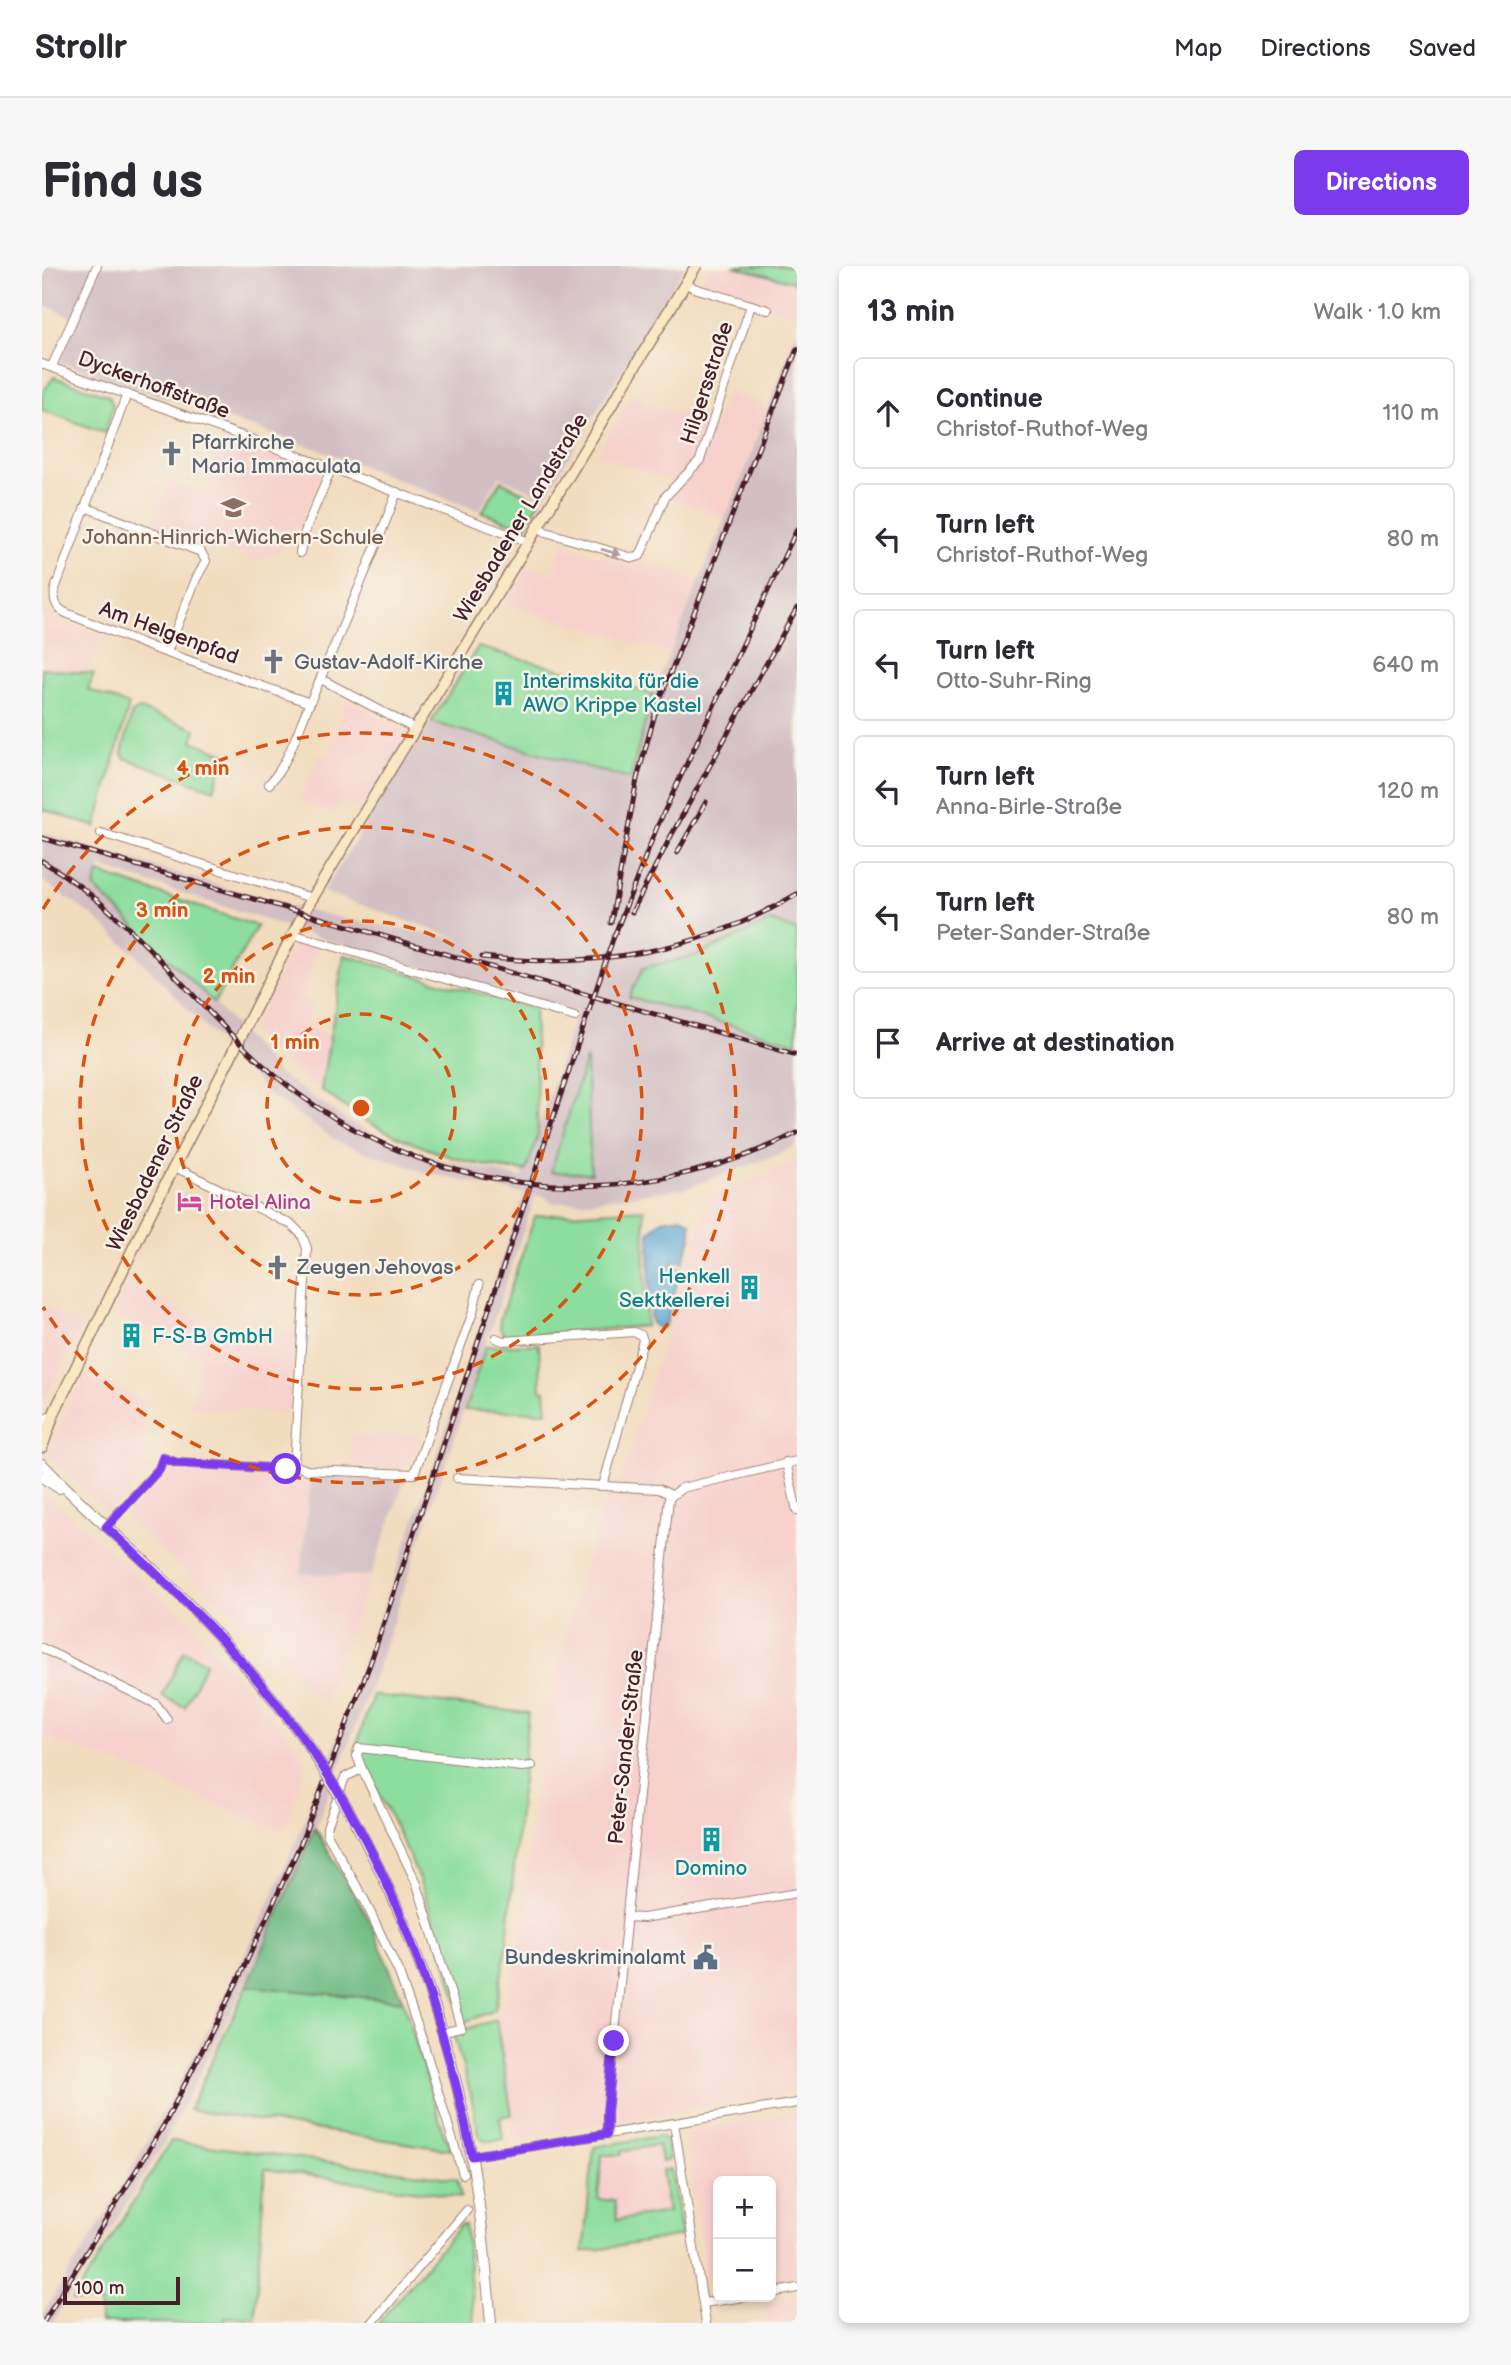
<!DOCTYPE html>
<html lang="en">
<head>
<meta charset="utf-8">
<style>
  :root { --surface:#fff; --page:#f7f7f7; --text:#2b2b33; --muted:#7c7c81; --line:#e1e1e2; --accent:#7c3aed }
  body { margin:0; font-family:"Balsamiq Sans",sans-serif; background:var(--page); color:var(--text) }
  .controls { position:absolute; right:21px; bottom:21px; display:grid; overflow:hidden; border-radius:10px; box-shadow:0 4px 10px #0003 }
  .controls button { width:63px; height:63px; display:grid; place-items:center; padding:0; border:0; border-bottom:2px solid var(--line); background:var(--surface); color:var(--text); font:35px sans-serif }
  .scale { position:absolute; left:21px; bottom:18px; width:117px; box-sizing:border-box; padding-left:7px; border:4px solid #4a1f2b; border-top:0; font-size:19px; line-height:24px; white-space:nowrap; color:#4a1f2b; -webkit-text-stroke:5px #f7f3e8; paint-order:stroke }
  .stop { position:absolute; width:21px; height:21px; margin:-16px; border:5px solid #7c3aed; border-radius:50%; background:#fff }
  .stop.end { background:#7c3aed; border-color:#fff; box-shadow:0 2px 7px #0008 }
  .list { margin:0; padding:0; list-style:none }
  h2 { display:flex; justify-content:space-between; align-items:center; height:91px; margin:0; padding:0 28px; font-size:30px }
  h2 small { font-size:23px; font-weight:400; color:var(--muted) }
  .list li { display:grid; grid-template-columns:46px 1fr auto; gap:21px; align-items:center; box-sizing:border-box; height:112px; margin:0 14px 14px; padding:0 14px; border:2px solid var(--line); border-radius:10px }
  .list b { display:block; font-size:26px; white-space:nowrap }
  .list p { margin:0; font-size:23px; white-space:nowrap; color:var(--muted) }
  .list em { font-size:23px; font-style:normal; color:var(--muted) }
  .icon { flex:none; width:38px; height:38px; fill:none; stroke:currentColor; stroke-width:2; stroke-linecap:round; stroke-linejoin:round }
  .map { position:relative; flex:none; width:755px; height:2057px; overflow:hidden; border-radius:10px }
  header { display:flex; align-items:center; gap:42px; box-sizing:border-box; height:98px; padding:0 35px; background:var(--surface); border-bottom:2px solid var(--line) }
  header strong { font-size:33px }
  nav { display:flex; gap:38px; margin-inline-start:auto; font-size:24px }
  .intro { display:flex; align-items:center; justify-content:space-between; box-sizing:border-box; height:168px; padding:0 42px }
  h1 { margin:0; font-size:49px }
  .button { padding:18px 32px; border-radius:10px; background:var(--accent); color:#fff; font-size:24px; font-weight:700 }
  main { display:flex; gap:42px; padding:0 42px }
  aside { flex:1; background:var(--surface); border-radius:10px; box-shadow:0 4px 10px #0003 }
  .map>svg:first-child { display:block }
  .built { fill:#f7d0cc }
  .industrial { fill:#d2bec3; fill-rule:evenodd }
  .green { fill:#8cdd9e; stroke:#6b7e64; stroke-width:2 }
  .forest { fill:#71bc85; stroke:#5e6e58; stroke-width:2 }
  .water { fill:#5aa7d3; stroke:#52637f; stroke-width:2 }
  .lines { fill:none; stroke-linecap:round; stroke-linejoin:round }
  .minor-casing { stroke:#9e7e74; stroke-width:10 }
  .tertiary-casing { stroke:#9e7e74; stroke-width:12 }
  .secondary-casing { stroke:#9e7e74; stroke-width:13 }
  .minor { stroke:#fff; stroke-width:8 }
  .tertiary { stroke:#fff; stroke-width:10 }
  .secondary { stroke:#fae7c3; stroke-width:10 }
  .rail-casing { stroke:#4a1f2b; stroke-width:5 }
  .rail { stroke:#f7f3e8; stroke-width:2.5; stroke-dasharray:8; stroke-linecap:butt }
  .tertiary-bridge-casing { stroke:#9e7e74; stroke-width:12; stroke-linecap:butt }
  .tertiary-bridge { stroke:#fff; stroke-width:10 }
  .oneway { fill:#ae9aa0 }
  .route { stroke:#7c3aed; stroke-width:9 }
  .ring { fill:none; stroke:#d8530f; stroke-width:3.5; stroke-dasharray:12 9 }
  .labels { text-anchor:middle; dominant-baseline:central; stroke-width:5; stroke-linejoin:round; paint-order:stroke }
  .street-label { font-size:21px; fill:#4a1f2b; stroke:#f7f3e8 }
  .worship-label { font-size:21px; fill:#5b616d; stroke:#f7f3e8; text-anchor:start }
  .education-label { font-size:21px; fill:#785e54; stroke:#f7f3e8 }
  .culture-label { font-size:21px; fill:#0d838f; stroke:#f7f3e8; text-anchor:start }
  .hotel-label { font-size:21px; fill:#b23c85; stroke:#f7f3e8; text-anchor:start }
  .service-label { font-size:21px; fill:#4e5e75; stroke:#f7f3e8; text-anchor:end }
  .centre { fill:#d8530f; stroke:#f7f3e8; stroke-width:3.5 }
  .ring-label { font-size:21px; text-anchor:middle; font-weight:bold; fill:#d8530f; stroke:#f7f3e8; stroke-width:5; stroke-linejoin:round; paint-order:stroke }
</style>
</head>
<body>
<header>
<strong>Strollr</strong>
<nav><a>Map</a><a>Directions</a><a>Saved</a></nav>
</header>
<div class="intro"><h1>Find us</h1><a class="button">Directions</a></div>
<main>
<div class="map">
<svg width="755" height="2057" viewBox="0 0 755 2057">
  <rect width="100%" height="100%" fill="#f7f3e8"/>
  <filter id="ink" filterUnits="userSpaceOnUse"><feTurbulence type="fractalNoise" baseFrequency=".0143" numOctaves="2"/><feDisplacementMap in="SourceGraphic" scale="14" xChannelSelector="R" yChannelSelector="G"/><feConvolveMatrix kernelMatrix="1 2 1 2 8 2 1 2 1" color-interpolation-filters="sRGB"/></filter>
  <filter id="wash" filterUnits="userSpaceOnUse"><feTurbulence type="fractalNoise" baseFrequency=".00686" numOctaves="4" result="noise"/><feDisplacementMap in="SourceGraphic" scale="28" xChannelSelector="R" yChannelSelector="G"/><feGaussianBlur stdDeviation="1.57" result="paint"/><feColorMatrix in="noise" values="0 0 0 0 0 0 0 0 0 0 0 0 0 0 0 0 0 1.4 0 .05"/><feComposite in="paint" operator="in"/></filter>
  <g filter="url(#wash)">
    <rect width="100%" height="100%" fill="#f2dcbe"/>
    <g class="built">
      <polygon points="667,0 755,0 755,49 657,18"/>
      <polygon points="686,126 726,140 683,252 618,228 628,216 625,213 554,189 592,128 606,136 674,160"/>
      <polygon points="182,168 272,202 279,209 259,257 244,280 214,295 110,258 126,215 164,227"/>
      <polygon points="522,278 591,300 593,295 599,296 657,315 628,387 463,337 485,300 512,308"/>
      <polygon points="0,345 9,346 17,354 60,369 47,406 0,402"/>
      <polygon points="306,433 365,466 319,545 300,534 290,547 258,534 277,488 286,489"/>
      <polygon points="254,675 276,683 260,729 272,734 264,759 288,770 279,824 253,805 210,766"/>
      <polygon points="755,895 755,1826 473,1872 454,1754 469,1719 477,1679 503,1445 563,1228 579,1212 667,932"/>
      <polygon points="86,1017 173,1063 252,1067 248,1147 146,1141 160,1092 71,1047"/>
      <polygon points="0,1040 40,1059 0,1139"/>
      <polygon points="42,1106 106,1137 102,1148 102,1164 104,1196 108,1202 72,1243 66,1247 5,1187"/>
      <polygon points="309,1168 347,1169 379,1170 369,1196 354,1202 309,1200"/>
      <polygon points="140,1203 269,1211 259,1308 329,1310 284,1435 273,1432 234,1387 207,1361 84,1252 83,1249 119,1210 131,1205"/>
      <polygon points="0,1225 153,1360 255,1481 264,1499 242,1566 99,1506 0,1469"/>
      <polygon points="755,1846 755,2010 729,2014 729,1915 676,1915 676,2022 673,2023 672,2014 666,2014 643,1868 648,1865"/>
      <polygon points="618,1870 625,1876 640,1970 541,1986 552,1881"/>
      <polygon points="755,2032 755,2057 725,2057 722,2038"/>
    </g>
    <g class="industrial">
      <polygon points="0,0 643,0 502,231 457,210 437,245 281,185 18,96 34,54 10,42 0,40"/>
      <path d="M755 63V879L735 889 644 922 549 935 510 937 502 930H493L335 1403 303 1488 244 1633 202 1720 121 1879 10 2057H0V2049L67 1944 168 1760 226 1640 264 1552 292 1482 398 1181 482 928 385 907 298 877 230 831 95 690 51 650 0 614V567L238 638 303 653 421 674 281 626 389 456 588 512 611 428 708 192ZM59 601 289 675 535 746 480 912 395 893 312 859 237 808 172 737 53 621Z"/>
      <polygon points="269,1209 363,1213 329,1310 259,1308"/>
    </g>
    <g class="green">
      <polygon points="691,0 755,0 755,17"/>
      <polygon points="12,111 67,130 71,139 63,167 0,144 0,127"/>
      <polygon points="459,215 498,235 483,262 440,246"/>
      <polygon points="436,381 611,428 588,513 389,456"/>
      <polygon points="0,402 52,408 46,424 87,439 54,561 0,543"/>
      <polygon points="97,443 154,463 150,475 183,488 172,524 82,492 80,487 90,447"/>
      <polygon points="57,607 215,660 172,737 52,621"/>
      <polygon points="729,655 755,665 755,777 587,731 601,702 656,689"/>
      <path d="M302 689 492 743 496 869 484 905C432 902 380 883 334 860 315 851 297 836 279 824Z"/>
      <polygon points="544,792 549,907 509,906"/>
      <path d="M602 943 604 1060 466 1071C458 1067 457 1061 458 1053L493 950Z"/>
      <polygon points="497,1078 499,1124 503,1125 505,1146 423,1144 444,1080"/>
      <polygon points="142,1385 164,1396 143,1441 120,1430"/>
      <path d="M331 1429 486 1447 465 1678 453 1744 420 1757C409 1712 397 1667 381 1623 362 1575 338 1529 313 1483Z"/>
      <polygon points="205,1720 361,1735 403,1872 406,1873 409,1884 147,1844"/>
      <path d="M454 1754 470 1849 458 1851 461 1873C452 1875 443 1878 437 1869L429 1829 411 1767Z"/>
      <polygon points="618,1870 624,1874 627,1894 619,1896 616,1879 579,1885 579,1889 560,1889 556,1933 572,1935 575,1954 626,1946 620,1905 629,1903 640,1970 541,1986 552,1881"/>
      <polygon points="129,1875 415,1913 419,1931 223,1903 213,2052 183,2051 182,2057 58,2057 58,2038 31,2034"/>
      <polygon points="419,1958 423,1959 432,2057 336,2057"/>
    </g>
    <polygon class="forest" points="273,1562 328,1655 361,1735 205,1720"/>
    <path class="water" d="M640 951 649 957V972L641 996 632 994 631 1001 639 1003 624 1058 621 1062C612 1062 609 1058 608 1050L607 967 620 954Z"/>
  </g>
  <g filter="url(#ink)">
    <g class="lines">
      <defs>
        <g id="minor">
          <polyline points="644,17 652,22 726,44"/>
          <polyline points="0,98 289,202 487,276"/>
          <polyline points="10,100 55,0"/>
          <path d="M85 128 13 323C11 335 14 342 24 347L114 383 268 437"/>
          <polyline points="43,241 159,286 164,295 154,313 125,386"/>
          <polyline points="496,261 504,266 591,292 598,290 623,231 658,194 709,39"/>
          <path d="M258 287C262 257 280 231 289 202"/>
          <polyline points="279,413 373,463"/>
          <path d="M227 518C246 498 255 466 266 441 297 370 327 299 355 226"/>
          <polyline points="59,567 270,632"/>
          <polyline points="250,668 533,751"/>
          <polyline points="133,901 250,959 260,969 265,982 252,1199"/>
          <polyline points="454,1072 461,1075 592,1066 599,1069 601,1074 561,1220"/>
          <polyline points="744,1196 755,1245"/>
          <polyline points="415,1212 617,1223 629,1229"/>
          <polyline points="64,1260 117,1203 121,1192 135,1197 244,1203 252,1199 265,1204 372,1208 431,1046 437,1019"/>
          <polyline points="0,1382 114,1438 125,1453"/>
          <polyline points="320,1503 315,1490 317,1482 480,1501 490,1500"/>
          <polyline points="585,1651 601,1652 755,1627"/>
          <polyline points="400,1766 419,1761 375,1618 320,1503 303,1511 285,1561 285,1568 323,1635 357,1707 381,1776 421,1908"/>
          <polyline points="632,1857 664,2057"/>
          <polyline points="565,1868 565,1846 627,1232 640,1222 755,1195"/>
          <polyline points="430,1890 755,1837"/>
          <polyline points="729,2027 755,2022"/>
          <polyline points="661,2037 703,2031"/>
          <polyline points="330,2057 425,1944"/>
        </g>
        <g id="tertiary">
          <polyline points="0,1155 8,1152"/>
          <path d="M0 1198C37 1237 77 1271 116 1308 171 1361 222 1418 267 1480"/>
          <polyline points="0,1211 17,1222"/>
          <path d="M306 1543C366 1650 408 1767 429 1888 439 1943 444 2001 449 2057"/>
        </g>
        <polyline id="secondary" points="0,1181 13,1145 104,956 265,641 654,0"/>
      </defs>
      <use href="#minor" class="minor-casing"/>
      <use href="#tertiary" class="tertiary-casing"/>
      <use href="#secondary" class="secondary-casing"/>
      <use href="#minor" class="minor"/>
      <use href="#tertiary" class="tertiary"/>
      <use href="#secondary" class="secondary"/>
      <defs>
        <g id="rail">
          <polyline points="0,572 755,789"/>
          <polyline points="635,587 664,536"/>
          <path d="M0 595C89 647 146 732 221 799 369 932 579 956 755 867"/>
          <polyline points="590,646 629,570 755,342"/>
          <polyline points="569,657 595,513 614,444 755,83"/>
          <path d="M440 691C550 704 660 685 755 628"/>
          <polyline points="1,2057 122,1859 197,1712 258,1579 328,1398 571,673 615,561 755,263"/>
        </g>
      </defs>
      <use href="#rail" class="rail-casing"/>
      <use href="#rail" class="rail"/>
      <defs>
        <polyline id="tertiary-bridge" points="267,1480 306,1543"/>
      </defs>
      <use href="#tertiary-bridge" class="tertiary-bridge-casing"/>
      <use href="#tertiary-bridge" class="tertiary-bridge"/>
    </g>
    <defs><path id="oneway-solid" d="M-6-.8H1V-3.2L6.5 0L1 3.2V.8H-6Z" transform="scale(1.75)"/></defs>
    <use class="oneway" href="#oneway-solid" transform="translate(569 286) rotate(16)"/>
  </g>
  <g class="lines" filter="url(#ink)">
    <path class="route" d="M244 1203 135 1197 121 1192 117 1203 64 1261C132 1323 198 1387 253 1461 347 1587 399 1737 430 1890L565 1868V1846L572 1775"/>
  </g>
  <g class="ring">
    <circle cx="319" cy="842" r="94"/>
    <circle cx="319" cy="842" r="187"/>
    <circle cx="319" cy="842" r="281"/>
    <path d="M1 643A375 375 0 1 1 1 1041"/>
  </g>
  <defs>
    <symbol id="church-bare" viewBox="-9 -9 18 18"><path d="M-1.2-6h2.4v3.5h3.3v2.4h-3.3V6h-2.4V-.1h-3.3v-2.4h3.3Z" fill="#6b7280" stroke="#f7f3e8" stroke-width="2.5" paint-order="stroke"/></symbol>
    <symbol id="school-bare" viewBox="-9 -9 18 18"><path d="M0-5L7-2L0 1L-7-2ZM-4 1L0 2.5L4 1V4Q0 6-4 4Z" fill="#8d6e63" stroke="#f7f3e8" stroke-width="2.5" paint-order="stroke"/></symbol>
    <symbol id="building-bare" viewBox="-9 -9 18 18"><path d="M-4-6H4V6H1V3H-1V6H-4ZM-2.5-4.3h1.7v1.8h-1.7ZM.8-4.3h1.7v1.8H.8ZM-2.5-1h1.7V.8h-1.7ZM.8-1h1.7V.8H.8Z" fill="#0f9aa8" stroke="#f7f3e8" stroke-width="2.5" paint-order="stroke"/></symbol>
    <symbol id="hotel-bare" viewBox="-9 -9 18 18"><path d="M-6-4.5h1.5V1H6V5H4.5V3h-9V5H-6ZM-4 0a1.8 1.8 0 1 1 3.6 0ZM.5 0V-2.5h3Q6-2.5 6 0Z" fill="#d1479c" stroke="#f7f3e8" stroke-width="2.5" paint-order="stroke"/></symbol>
    <symbol id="civic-bare" viewBox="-9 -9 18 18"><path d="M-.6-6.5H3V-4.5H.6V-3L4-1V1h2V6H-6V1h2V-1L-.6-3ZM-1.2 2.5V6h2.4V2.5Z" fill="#5c6f8a" stroke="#f7f3e8" stroke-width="2.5" paint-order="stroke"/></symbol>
  </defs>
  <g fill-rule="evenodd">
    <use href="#church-bare" x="112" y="170" width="35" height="35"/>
    <use href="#school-bare" x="174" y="224" width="35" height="35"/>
    <use href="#church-bare" x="214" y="378" width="35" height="35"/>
    <use href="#building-bare" x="444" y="410" width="35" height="35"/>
    <use href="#hotel-bare" x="130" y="918" width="35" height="35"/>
    <use href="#church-bare" x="218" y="984" width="35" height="35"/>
    <use href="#building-bare" x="690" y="1004" width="35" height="35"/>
    <use href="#building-bare" x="72" y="1052" width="35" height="35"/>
    <use href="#building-bare" x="652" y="1556" width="35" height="35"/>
    <use href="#civic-bare" x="646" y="1674" width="35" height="35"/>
  </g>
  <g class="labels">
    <g class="street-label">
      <text transform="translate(665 117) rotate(-72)">Hilgersstraße</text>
      <text transform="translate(112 119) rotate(20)">Dyckerhoffstraße</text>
      <text transform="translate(479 252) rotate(-59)">Wiesbadener Landstraße</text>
      <text transform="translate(127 367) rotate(20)">Am Helgenpfad</text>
      <text transform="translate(113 897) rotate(-64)">Wiesbadener Straße</text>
      <text transform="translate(584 1481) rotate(-84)">Peter-Sander-Straße</text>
    </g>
    <g class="worship-label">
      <text x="149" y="176">Pfarrkirche<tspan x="149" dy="24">Maria Immaculata</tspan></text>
      <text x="252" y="396">Gustav-Adolf-Kirche</text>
      <text x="255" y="1001">Zeugen Jehovas</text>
    </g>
    <g class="education-label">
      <text x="191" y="271">Johann-Hinrich-Wichern-Schule</text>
    </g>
    <g class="culture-label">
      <text x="481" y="415">Interimskita für die<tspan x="481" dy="24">AWO Krippe Kastel</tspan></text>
      <text x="688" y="1010" text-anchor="end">Henkell<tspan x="688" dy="24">Sektkellerei</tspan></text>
      <text x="110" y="1070">F-S-B GmbH</text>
      <text x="669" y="1602" text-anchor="middle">Domino</text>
    </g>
    <g class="hotel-label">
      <text x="167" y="936">Hotel Alina</text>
    </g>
    <g class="service-label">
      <text x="644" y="1691">Bundeskriminalamt</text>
    </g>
  </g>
  <circle cx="319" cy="842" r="10" class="centre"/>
  <g class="ring-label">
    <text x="161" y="509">4 min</text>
    <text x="120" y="651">3 min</text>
    <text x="187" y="717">2 min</text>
    <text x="253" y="783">1 min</text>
  </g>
</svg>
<div class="controls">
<button>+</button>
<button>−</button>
</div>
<div class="scale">100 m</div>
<div class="stop" style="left:244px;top:1203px"></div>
<div class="stop end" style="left:572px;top:1775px"></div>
</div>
<aside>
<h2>13 min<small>Walk · 1.0 km</small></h2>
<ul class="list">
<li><svg class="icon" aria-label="ahead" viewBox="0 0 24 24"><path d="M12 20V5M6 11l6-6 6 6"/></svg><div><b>Continue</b><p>Christof-Ruthof-Weg</p></div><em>110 m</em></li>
<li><svg class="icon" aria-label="left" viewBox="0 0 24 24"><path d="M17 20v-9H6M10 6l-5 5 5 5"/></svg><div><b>Turn left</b><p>Christof-Ruthof-Weg</p></div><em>80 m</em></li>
<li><svg class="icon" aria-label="left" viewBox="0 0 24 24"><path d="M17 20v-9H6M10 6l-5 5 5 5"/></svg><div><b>Turn left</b><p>Otto-Suhr-Ring</p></div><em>640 m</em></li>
<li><svg class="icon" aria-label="left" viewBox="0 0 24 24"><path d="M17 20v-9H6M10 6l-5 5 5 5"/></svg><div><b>Turn left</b><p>Anna-Birle-Straße</p></div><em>120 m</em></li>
<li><svg class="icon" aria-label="left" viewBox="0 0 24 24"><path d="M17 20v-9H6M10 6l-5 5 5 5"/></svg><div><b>Turn left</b><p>Peter-Sander-Straße</p></div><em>80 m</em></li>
<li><svg class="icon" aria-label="arrive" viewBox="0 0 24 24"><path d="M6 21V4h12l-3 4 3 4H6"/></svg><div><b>Arrive at destination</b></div></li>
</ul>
</aside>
</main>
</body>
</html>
